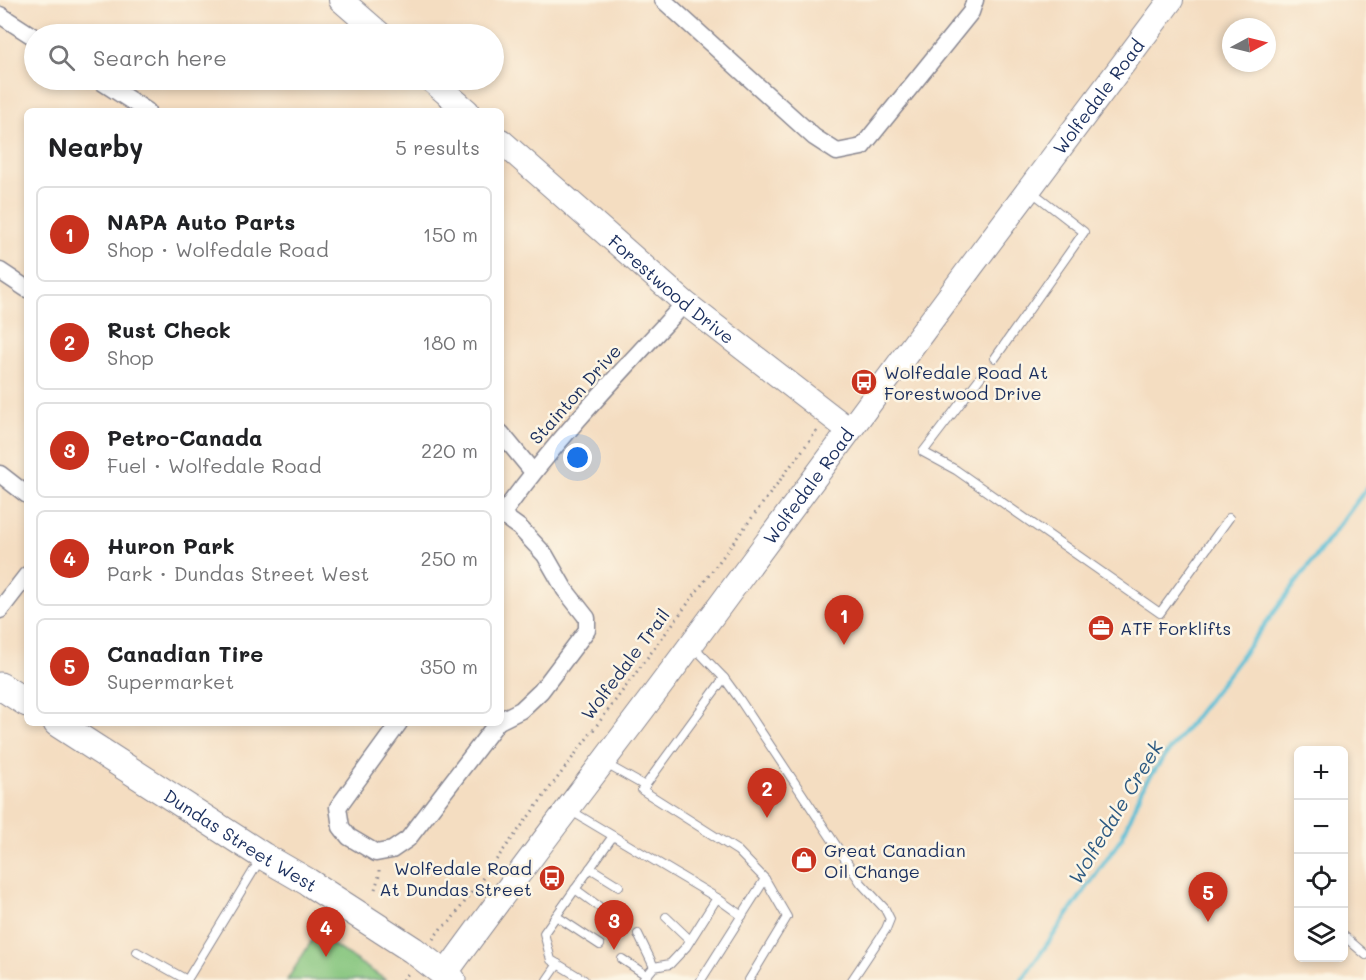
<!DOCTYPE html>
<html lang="en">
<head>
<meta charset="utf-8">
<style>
  :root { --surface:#fff; --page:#f2f2f2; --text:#202124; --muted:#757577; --line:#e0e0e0; --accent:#c8321e }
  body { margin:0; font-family:Mali,sans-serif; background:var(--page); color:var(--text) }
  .controls { position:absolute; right:18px; bottom:18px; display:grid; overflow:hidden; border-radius:9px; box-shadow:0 3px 9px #0003 }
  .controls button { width:54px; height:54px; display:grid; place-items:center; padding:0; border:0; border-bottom:2px solid var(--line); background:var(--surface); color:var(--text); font:30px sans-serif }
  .compass { position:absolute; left:1222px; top:18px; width:54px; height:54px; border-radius:50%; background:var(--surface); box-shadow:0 3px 9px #0003; rotate:83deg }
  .you { position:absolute; left:578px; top:458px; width:21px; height:21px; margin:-15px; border:4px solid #fff; border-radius:50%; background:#1a73e8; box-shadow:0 0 0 9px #1a73e833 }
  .badge { display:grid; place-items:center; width:39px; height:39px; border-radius:50%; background:var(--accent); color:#fff; font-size:20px; font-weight:700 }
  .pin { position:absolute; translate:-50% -50px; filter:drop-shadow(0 2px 3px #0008) }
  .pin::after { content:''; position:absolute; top:32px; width:21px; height:18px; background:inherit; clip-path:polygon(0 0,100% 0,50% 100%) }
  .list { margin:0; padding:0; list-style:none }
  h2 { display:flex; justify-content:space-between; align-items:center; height:78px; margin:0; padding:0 24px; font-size:26px }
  h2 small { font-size:20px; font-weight:400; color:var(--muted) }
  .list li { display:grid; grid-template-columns:39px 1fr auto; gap:18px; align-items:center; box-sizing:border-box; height:96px; margin:0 12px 12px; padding:0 12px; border:2px solid var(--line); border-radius:9px }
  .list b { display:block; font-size:22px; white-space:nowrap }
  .list p { margin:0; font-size:20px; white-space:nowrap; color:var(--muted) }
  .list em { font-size:20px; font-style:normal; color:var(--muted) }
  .icon { flex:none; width:33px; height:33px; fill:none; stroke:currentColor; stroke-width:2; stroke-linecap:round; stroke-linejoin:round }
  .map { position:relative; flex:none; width:1366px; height:980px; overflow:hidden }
  .search { position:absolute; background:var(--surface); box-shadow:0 3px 9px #0003; left:24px; top:24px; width:480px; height:66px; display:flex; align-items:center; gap:15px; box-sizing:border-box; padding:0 21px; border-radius:33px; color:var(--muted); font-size:22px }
  .panel { position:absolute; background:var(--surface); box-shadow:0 3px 9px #0003; left:24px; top:108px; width:480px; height:618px; border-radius:9px }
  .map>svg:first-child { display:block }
  .green { fill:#84c57d; stroke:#507a6e; stroke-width:1.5 }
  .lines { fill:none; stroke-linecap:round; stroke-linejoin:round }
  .stream { stroke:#58bed6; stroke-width:4.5 }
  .lane-casing { stroke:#888690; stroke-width:10 }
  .street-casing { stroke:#888690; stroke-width:19 }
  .secondary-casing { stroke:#888690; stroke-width:26 }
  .primary-casing { stroke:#888690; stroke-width:29 }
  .path { stroke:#888690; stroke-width:3; stroke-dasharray:1.5 4.5; stroke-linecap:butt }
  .lane { stroke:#fff; stroke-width:8 }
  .street { stroke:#fff; stroke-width:16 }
  .secondary { stroke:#fff; stroke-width:24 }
  .primary { stroke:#fff; stroke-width:27 }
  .labels { text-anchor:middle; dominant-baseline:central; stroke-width:5; stroke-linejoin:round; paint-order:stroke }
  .street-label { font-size:18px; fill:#1b2f5e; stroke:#fcf5e5 }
  .poi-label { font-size:18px; fill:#1b2f5e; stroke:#fcf5e5; text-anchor:start }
  .water-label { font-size:20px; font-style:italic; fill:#2d5a82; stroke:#fcf5e5 }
</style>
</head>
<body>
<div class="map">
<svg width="1366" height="980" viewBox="0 0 1366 980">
  <rect width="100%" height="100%" fill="#fcf5e5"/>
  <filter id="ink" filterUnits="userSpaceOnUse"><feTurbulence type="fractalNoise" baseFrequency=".0167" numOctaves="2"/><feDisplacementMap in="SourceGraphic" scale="12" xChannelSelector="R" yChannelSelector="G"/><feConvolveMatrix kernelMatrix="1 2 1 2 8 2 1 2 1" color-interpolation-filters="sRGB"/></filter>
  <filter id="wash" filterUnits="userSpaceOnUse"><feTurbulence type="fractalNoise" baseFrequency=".008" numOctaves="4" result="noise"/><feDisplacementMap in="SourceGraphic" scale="24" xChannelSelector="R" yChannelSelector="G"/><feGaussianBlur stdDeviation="1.35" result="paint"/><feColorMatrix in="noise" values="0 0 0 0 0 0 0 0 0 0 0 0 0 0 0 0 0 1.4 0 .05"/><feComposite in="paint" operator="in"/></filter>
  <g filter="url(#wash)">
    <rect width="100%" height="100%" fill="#f4ddc1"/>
    <polygon class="green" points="316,934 386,980 287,980"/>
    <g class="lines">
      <polyline class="stream" points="1022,980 1122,837 1144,785 1165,756 1213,694 1366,489"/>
    </g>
  </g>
  <g filter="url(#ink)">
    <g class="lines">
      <defs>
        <g id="lane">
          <polyline points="995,358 1084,232 1031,191"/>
          <polyline points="982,375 923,452 956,470 1160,613 1229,518"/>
          <polyline points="694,647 724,678 740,700 861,883 885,909 890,919 886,929 852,980"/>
          <polyline points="604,763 645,786"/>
          <polyline points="568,809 717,898 686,947 670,964 654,967 643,980"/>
          <polyline points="590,868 619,886"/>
          <polyline points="575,889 616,919"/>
          <polyline points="717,898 742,916"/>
          <polyline points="556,916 600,945"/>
          <polyline points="666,917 690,940"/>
          <polyline points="638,934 654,967"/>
          <polyline points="1344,936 1366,955"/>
          <polyline points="137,952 187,980"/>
          <polyline points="622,959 646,975"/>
          <polyline points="187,980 260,860"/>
          <polyline points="547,980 558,964"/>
          <polyline points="584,980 551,960 544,933 613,836"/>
          <polyline points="701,980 765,879 738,851 642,790 724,678"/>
          <polyline points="749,980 787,917 765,879"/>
        </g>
        <g id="street">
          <polyline points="663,0 814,137 837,152 862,147 971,12 975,0"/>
          <polyline points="0,15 34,37"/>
          <polyline points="99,80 147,111"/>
          <polyline points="0,271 27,289"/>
          <polyline points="501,433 533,472"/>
          <polyline points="0,474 27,495"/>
          <path d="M501 516C556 439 621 372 685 303"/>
          <polyline points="0,610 27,575"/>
          <polyline points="501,720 521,710 541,691 587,630 587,618 565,590 545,555 520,528 502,515"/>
          <polyline points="399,723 338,807 341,827 349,837 376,853 392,850 408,839 497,723"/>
        </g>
        <g id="secondary">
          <polyline points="341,0 380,34"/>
          <polyline points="431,80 467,111"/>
          <path id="s1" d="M501 141 685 303 849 430"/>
          <path id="s2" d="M445 974C526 862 611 753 693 642 852 427 1010 213 1171 0"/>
        </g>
        <g id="primary">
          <polyline points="0,686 27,703"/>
          <path id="s3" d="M57 723 263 856 308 882 413 950 452 980"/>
        </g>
      </defs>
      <use href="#lane" class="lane-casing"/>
      <use href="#street" class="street-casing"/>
      <use href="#secondary" class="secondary-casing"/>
      <use href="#primary" class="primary-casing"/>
      <g class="path">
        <polyline points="375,889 379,876 379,868"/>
        <polyline points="433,939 442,927 449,923 819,428"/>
        <polyline points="403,980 410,971"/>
      </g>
      <use href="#lane" class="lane"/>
      <use href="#street" class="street"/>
      <use href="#secondary" class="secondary"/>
      <use href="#primary" class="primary"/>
    </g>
  </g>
  <defs>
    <symbol id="bus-disc" viewBox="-11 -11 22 22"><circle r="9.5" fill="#c8321e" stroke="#fcf5e5"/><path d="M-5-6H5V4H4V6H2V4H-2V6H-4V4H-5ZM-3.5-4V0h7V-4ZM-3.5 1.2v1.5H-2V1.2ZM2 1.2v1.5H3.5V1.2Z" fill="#fff"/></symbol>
    <symbol id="office-disc" viewBox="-11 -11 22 22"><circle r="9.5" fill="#c8321e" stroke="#fcf5e5"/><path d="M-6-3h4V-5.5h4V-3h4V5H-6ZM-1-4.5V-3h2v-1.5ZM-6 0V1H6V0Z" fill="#fff"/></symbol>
    <symbol id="shop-disc" viewBox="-11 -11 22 22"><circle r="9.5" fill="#c8321e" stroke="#fcf5e5"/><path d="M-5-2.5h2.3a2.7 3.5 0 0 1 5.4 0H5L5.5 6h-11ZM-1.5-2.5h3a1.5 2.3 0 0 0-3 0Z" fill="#fff"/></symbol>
  </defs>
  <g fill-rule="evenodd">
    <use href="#bus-disc" x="849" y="367" width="30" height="30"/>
    <use href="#office-disc" x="1086" y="613" width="30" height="30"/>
    <use href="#shop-disc" x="789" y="845" width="30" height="30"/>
    <use href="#bus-disc" x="537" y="863" width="30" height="30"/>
  </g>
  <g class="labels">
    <g class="street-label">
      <text stroke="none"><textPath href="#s2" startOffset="1094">Wolfedale Road</textPath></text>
      <text stroke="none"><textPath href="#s1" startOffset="226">Forestwood Drive</textPath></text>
      <text transform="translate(575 394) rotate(-48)">Stainton Drive</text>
      <text stroke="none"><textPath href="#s2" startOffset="608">Wolfedale Road</textPath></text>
      <text transform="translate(625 664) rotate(-53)">Wolfedale Trail</text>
      <text stroke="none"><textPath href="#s3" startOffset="218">Dundas Street West</textPath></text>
    </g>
    <g class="poi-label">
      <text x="884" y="372">Wolfedale Road At<tspan x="884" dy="21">Forestwood Drive</tspan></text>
      <text x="1120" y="628">ATF Forklifts</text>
      <text x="824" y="850">Great Canadian<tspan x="824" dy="21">Oil Change</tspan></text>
      <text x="532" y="868" text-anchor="end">Wolfedale Road<tspan x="532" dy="21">At Dundas Street</tspan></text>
    </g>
    <g class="water-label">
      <text transform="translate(1115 812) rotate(-59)">Wolfedale Creek</text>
    </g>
  </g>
</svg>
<div class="controls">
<button>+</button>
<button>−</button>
<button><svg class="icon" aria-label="locate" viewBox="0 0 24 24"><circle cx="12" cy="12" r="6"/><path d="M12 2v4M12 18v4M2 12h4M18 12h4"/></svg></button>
<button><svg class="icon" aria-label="layers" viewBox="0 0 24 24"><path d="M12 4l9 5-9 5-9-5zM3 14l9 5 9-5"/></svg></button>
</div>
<svg class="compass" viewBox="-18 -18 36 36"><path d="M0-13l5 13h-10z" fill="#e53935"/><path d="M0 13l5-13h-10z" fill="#757577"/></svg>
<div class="you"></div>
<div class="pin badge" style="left:844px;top:645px">1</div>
<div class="pin badge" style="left:767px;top:818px">2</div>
<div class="pin badge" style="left:614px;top:950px">3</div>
<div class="pin badge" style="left:326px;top:957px">4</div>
<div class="pin badge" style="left:1208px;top:922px">5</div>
<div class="search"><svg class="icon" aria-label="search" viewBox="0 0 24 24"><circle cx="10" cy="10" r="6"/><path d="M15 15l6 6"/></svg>Search here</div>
<section class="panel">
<h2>Nearby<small>5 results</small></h2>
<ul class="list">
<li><span class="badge">1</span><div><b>NAPA Auto Parts</b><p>Shop · Wolfedale Road</p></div><em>150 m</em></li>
<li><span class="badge">2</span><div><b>Rust Check</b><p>Shop</p></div><em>180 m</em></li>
<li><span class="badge">3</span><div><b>Petro-Canada</b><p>Fuel · Wolfedale Road</p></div><em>220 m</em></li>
<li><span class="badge">4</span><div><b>Huron Park</b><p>Park · Dundas Street West</p></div><em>250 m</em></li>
<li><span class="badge">5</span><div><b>Canadian Tire</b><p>Supermarket</p></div><em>350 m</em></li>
</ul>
</section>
</div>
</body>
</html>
